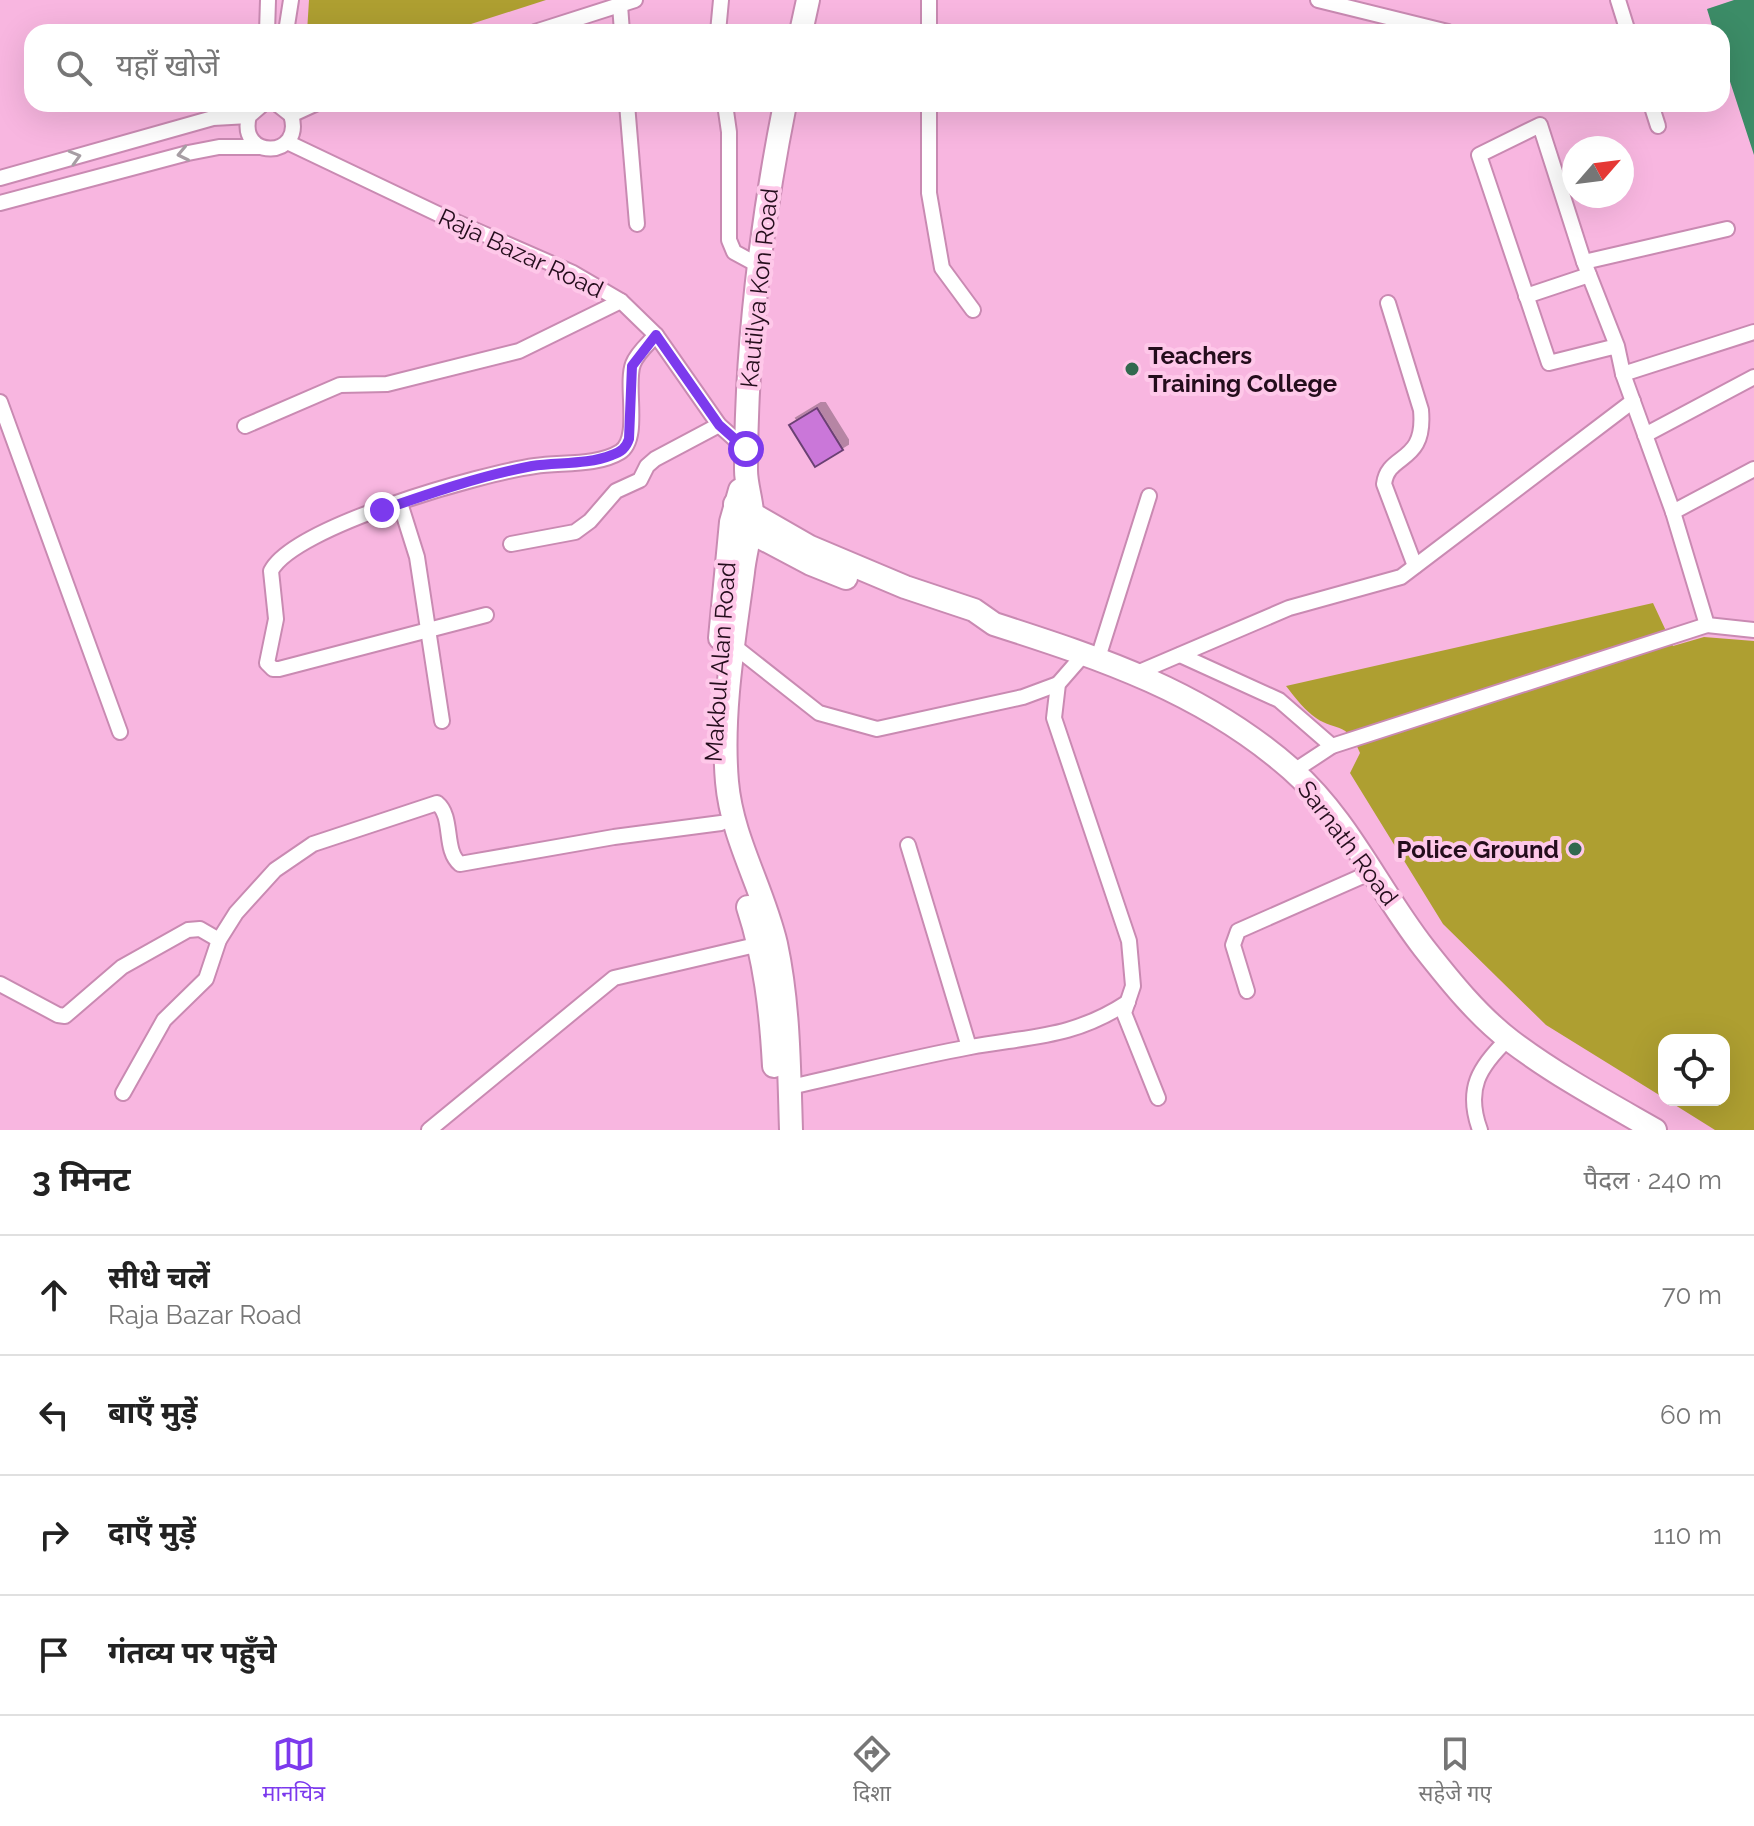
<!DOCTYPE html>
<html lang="hi">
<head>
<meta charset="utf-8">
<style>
  :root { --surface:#fff; --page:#f6f6f6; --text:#222; --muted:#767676; --line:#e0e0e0; --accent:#7c3aed }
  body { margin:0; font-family:Raleway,"Noto Sans Devanagari",sans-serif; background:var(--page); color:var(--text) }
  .controls { position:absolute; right:24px; bottom:24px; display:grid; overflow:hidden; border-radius:16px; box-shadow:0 8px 32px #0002 }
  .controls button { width:72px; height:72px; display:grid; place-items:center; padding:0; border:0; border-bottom:2px solid var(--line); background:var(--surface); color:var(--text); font:40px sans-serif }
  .compass { position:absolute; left:1562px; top:136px; width:72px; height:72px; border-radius:50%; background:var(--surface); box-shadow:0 8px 32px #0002; rotate:62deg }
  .stop { position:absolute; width:24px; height:24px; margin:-18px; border:6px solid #7c3aed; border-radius:50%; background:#fff }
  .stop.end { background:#7c3aed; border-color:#fff; box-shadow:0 2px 8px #0008 }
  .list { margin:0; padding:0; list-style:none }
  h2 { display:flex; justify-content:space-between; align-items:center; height:104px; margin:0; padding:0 32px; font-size:34px }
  h2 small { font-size:26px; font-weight:400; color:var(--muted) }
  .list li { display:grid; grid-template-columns:52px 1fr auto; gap:24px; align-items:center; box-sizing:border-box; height:120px; padding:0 32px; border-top:2px solid var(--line) }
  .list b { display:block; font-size:30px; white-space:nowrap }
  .list p { margin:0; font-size:26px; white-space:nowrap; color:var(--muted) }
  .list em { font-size:26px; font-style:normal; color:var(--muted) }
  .icon { flex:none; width:44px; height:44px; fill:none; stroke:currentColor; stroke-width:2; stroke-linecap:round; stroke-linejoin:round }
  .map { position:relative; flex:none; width:1754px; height:1130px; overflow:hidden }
  .search { position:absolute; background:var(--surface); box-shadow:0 8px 32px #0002; left:24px; right:24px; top:24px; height:88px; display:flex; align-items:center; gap:20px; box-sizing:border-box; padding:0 28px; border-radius:24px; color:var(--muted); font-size:30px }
  .sheet { height:584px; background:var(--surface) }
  nav { display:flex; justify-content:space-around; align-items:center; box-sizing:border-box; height:112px; border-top:2px solid var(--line); background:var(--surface); font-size:22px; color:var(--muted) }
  nav a { display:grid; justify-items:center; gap:4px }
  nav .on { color:var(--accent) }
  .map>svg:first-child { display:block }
  .green { fill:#ae9f31 }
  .water { fill:#3c8c67 }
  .building { fill:#ca77d9; stroke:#6b4173; stroke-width:2; filter:url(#shadow) }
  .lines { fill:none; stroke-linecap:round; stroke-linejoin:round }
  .minor-casing { stroke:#c98ab2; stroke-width:18 }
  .highway-casing { stroke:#c98ab2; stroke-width:26 }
  .minor { stroke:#fff; stroke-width:14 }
  .highway { stroke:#fff; stroke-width:22 }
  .oneway { stroke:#a79ea4 }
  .route { stroke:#7c3aed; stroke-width:10 }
  .poi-dot { fill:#32694f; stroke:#fec8e9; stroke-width:3 }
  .labels { text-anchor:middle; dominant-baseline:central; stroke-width:8; stroke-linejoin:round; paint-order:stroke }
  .street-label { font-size:24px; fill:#240d1c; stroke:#fec8e9 }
  .poi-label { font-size:24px; font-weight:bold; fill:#240d1c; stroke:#fec8e9; text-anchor:start }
</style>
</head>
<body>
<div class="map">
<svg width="1754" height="1130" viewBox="0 0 1754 1130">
  <defs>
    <filter id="shadow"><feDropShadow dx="7" dy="-7" stdDeviation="0" flood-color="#0004"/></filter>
  </defs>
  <rect width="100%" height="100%" fill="#f8b6e0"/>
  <g class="green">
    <polygon points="309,0 546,0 446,32 307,32"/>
    <path d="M1653 603 1673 646 1704 637 1754 641V1130H1715L1667 1100H1724V1040H1664V1098L1546 1025 1443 924 1350 773 1360 753C1347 719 1334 733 1312 715 1302 707 1294 696 1286 686Z"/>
  </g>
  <polygon class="water" points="1734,0 1754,0 1754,155 1722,57 1722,32 1714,32 1707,9"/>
  <polygon class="building" points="817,408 843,450 815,467 789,425"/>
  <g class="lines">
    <defs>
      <g id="minor">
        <polyline points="1318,0 1448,32"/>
        <polyline points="1618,0 1628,32"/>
        <polyline points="620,5 622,32"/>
        <polyline points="267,32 268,0"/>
        <polyline points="286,32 291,0"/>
        <polyline points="535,32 635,0"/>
        <polyline points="718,32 721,0"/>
        <polyline points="929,32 929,0"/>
        <path d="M263 104 249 116C237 160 305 159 291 115L277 104"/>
        <polyline points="627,104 637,224"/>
        <polyline points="725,104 729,132 729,240 734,252 758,265"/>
        <polyline points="929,104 929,193 942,268 973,310"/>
        <polyline points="1651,104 1658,126"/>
        <polyline points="291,115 315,104"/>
        <polyline points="287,142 438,214 573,273 621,301 656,335 719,425 746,449"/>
        <polyline points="0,178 213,118 249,116"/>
        <polyline points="0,203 188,153 219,147 260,147"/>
        <polyline points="1584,262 1727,229"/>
        <polyline points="1526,296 1589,275"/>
        <path d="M1388 303 1421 410C1426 465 1388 452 1384 484L1415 566"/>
        <polyline points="1617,346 1549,363 1479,155 1540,125 1584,262 1617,346 1623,374 1673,512 1707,625 1754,630"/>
        <polyline points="1623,374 1754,332"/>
        <polyline points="0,402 120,732"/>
        <polyline points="245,426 340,385 387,384 519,351 621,301"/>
        <polyline points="1645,435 1754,377"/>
        <polyline points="400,503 417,557 442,721"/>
        <polyline points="1673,512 1754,469"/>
        <polyline points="511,544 575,532 590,521 616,491 640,480 647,466 655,459 719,425"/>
        <path d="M486 615 279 669H273L267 663 276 619 271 571C294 526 484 473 535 466 561 462 597 466 620 452 641 439 625 385 633 364 637 353 649 343 656 335"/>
        <polyline points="734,646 819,713 877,729 1023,697 1058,684"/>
        <polyline points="1085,653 1058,684 1054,718 1129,941 1133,986 1124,1013 1158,1098"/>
        <polyline points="1180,655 1279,700 1332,746"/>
        <polyline points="1098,658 1149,496"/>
        <polyline points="1137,673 1289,608 1401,577 1633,401"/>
        <polyline points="1294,771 1332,746 1707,625"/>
        <polyline points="908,845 969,1047"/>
        <polyline points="0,984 58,1015 65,1016 122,967 188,930 200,929 219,940"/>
        <polyline points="1247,991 1233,945 1238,931 1374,871"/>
        <path d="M790 1087C850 1074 910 1058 970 1047 1032 1036 1073 1038 1128 1002"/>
        <path d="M123 1093 164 1020 206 979 219 940 236 913 275 870 313 844 437 803C454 817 443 850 460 864L614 837 721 823"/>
        <polyline points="429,1130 614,978 760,944"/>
        <path d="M1480 1130C1465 1089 1479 1067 1508 1039"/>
      </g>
      <g id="highway">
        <polyline points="801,32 808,0"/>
        <path d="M785 104C761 224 746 347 746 470 746 484 751 498 752 512 752 531 745 552 743 572 734 640 721 713 727 782 732 839 763 888 776 944 789 1005 789 1068 791 1130"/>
        <path d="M735 504 810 547 905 587 974 610 994 624C1103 659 1203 692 1291 769 1348 819 1378 889 1424 948 1450 981 1478 1016 1511 1041 1556 1075 1606 1102 1655 1130"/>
        <polyline points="737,525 811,564 846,578"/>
        <polyline points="720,638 731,522 740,490"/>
        <path d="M748 907C765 959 771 1011 774 1066"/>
      </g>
    </defs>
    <use href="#minor" class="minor-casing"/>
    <use href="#highway" class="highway-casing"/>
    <use href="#minor" class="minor"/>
    <use href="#highway" class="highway"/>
  </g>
  <defs><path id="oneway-chevron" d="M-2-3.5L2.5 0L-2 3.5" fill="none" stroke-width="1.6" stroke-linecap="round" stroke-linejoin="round" transform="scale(2)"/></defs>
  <g class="oneway">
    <use href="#oneway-chevron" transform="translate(183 154) rotate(168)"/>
    <use href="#oneway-chevron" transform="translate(75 157) rotate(-16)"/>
  </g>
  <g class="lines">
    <path class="route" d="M382 510C431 493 480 476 532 466 558 462 587 465 612 455 621 452 626 448 629 439L632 366 656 335 719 425 746 449"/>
  </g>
  <g class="poi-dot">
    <circle cx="1132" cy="369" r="8"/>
    <circle cx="1575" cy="849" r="8"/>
  </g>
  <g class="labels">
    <g class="street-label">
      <text transform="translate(521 253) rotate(25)">Raja Bazar Road</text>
      <text transform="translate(759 288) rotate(-84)">Kautilya Kon Road</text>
      <text transform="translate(720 662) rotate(-86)">Makbul Alan Road</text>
      <text transform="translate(1348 843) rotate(53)">Sarnath Road</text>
    </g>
    <g class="poi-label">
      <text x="1148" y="355">Teachers<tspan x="1148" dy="28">Training College</tspan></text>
      <text x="1559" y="849" text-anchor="end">Police Ground</text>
    </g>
  </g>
</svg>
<div class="controls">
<button><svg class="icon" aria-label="locate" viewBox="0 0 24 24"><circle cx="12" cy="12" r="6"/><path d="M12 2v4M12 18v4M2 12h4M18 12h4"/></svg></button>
</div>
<svg class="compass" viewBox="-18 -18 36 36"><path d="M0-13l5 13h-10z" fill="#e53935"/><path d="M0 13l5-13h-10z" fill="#767676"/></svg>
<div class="stop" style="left:746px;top:449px"></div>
<div class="stop end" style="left:382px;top:510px"></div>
<div class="search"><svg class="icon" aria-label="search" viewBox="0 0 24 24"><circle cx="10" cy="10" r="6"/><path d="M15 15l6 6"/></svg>यहाँ खोजें</div>
</div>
<section class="sheet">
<h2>3 मिनट<small>पैदल · 240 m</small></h2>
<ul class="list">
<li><svg class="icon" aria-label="ahead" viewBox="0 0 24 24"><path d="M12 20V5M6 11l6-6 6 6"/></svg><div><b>सीधे चलें</b><p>Raja Bazar Road</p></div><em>70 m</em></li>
<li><svg class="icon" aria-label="left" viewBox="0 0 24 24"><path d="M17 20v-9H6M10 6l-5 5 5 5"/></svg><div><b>बाएँ मुड़ें</b></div><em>60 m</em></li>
<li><svg class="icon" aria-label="right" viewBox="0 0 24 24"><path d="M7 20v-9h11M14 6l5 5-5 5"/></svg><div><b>दाएँ मुड़ें</b></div><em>110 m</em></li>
<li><svg class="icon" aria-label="arrive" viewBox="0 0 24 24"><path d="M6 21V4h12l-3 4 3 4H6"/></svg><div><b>गंतव्य पर पहुँचे</b></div></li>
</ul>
</section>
<nav>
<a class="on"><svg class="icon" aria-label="map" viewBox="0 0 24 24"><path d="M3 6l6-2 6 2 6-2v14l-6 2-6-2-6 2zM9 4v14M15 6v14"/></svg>मानचित्र</a>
<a><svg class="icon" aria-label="directions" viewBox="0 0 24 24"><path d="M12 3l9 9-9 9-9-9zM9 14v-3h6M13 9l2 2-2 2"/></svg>दिशा</a>
<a><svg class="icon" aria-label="saved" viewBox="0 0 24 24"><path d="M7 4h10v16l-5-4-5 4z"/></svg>सहेजे गए</a>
</nav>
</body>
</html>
